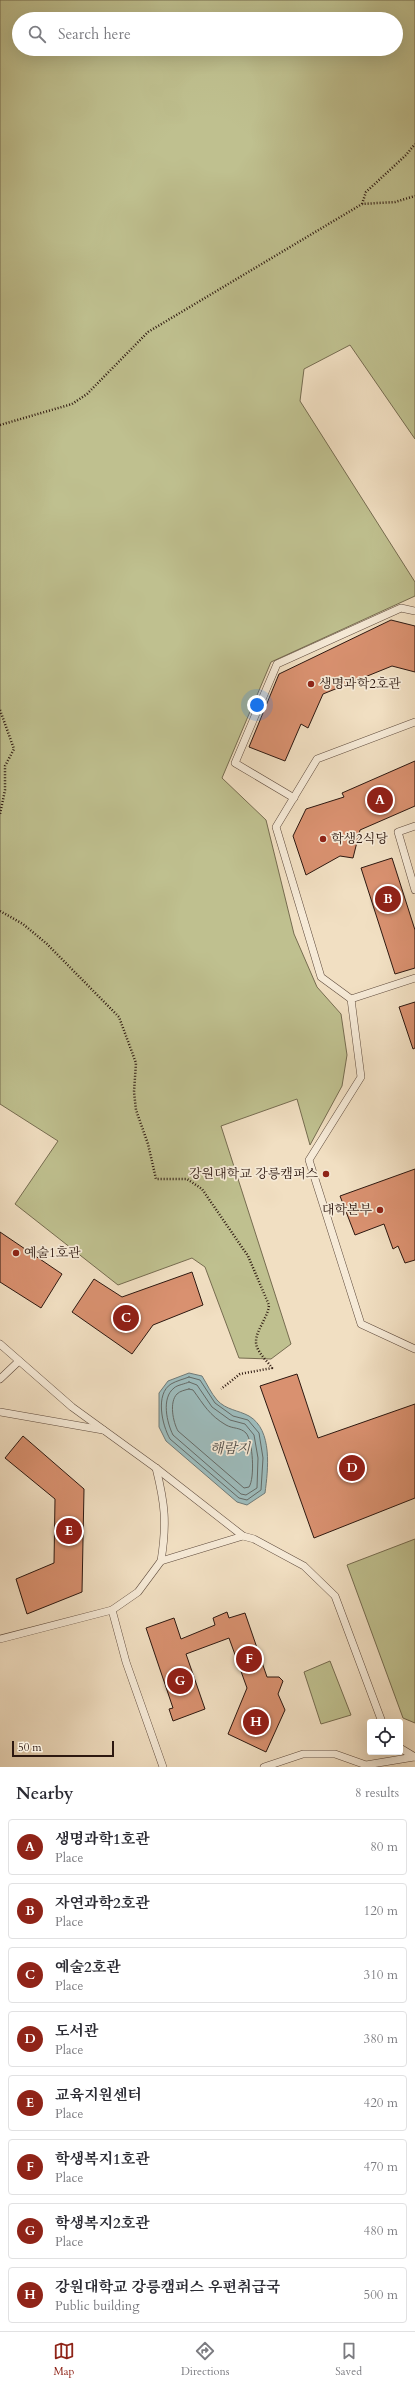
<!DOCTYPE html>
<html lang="en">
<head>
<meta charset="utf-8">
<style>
  :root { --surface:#fff; --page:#f2f2f3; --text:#2b2b33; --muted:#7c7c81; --line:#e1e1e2; --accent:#8f2418 }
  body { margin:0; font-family:Cardo,"Noto Serif KR",serif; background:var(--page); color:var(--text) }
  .controls { position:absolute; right:12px; bottom:12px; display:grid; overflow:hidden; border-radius:4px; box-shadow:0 4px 16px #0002 }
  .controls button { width:36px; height:36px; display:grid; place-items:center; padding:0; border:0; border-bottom:1px solid var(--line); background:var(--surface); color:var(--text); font:20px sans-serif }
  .scale { position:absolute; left:12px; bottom:10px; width:102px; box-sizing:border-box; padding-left:4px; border:2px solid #2d1810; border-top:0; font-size:11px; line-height:14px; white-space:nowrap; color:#2d1810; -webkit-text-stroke:3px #f6ead7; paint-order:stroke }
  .you { position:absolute; left:257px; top:705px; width:14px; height:14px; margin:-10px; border:3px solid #fff; border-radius:50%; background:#1a73e8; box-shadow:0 0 0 6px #1a73e833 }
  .badge { display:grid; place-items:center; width:26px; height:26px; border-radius:50%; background:var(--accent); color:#fff; font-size:13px; font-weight:700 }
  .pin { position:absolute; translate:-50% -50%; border:2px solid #fff; box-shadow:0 1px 4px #0006 }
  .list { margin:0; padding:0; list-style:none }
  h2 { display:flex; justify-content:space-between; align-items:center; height:52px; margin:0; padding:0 16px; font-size:17px }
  h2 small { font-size:13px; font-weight:400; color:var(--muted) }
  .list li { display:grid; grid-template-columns:26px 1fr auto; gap:12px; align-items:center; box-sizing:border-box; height:56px; margin:0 8px 8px; padding:0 8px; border:1px solid var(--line); border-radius:4px }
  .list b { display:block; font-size:15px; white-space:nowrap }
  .list p { margin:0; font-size:13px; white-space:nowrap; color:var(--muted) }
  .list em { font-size:13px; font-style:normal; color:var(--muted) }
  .icon { flex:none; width:22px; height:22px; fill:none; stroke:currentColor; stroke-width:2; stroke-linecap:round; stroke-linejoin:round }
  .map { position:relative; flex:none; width:415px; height:1767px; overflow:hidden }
  .search { position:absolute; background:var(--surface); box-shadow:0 4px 16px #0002; left:12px; right:12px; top:12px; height:44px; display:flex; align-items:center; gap:10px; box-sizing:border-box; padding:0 14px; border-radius:22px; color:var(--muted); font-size:15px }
  .sheet { height:564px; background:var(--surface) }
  nav { display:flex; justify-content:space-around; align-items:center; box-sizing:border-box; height:56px; border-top:1px solid var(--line); background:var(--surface); font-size:11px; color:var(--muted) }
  nav a { display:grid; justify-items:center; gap:2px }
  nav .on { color:var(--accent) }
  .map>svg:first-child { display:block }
  .green { fill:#bfc08f; stroke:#766c50; fill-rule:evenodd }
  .water { fill:#9dbbbb; stroke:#707a77 }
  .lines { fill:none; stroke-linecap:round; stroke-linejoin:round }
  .shore { stroke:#656a66; stroke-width:1 }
  .building { fill:#d99170; stroke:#2d1810 }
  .service-casing { stroke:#5e4a3c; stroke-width:8 }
  .path { stroke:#2d1810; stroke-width:2.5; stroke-dasharray:1 2; stroke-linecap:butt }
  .service { stroke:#f6ead7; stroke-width:7 }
  .poi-dot { fill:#8f2418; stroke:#f6ead7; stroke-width:1.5 }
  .labels { text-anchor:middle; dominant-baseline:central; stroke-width:3.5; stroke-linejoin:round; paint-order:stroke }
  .poi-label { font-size:13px; fill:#2d1810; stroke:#f6ead7; text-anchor:start }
  .water-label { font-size:14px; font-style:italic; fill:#54514c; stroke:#f6ead7 }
</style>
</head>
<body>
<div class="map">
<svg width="415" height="1767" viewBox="0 0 415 1767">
  <rect width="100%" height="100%" fill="#f1dfc2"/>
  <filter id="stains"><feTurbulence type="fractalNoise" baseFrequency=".005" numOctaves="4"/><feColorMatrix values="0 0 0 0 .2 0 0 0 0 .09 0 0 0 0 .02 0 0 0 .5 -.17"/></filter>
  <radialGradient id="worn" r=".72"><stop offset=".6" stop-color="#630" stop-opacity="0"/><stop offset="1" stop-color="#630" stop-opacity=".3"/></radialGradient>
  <g class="green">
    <path d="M0 0H415V439L350 345 304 369 300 401 415 582V596L271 662 222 778 266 820 294 934 317 987 341 1014 347 1055 342 1086 310 1145 297 1099 221 1126 291 1344 271 1359 239 1358 205 1267 192 1258 118 1285 15 1204 58 1141 0 1104ZM19 19H396V49H19Z"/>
    <polygon points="415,1539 415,1723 403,1718 347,1565"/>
    <polygon points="330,1661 351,1715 321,1724 304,1672"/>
  </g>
  <path class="water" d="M189 1373 202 1376C207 1384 211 1393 217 1400 226 1410 238 1410 249 1416 273 1430 268 1470 265 1493L247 1505 237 1502 166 1441 159 1427V1393L168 1381Z"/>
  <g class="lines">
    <g class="shore">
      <path d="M189 1377 200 1380 215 1403 233 1416 248 1420 259 1433 263 1458 261 1490 247 1500 239 1498 170 1439C162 1425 155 1394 171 1384 176 1381 184 1379 189 1377Z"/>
      <path d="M189 1382 197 1385 212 1407 230 1420 245 1424 254 1435 258 1458 257 1488 246 1495 241 1494 173 1435C167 1423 161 1398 174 1388 177 1385 185 1384 189 1382Z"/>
      <path d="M189 1389 193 1390C204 1405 209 1415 226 1425 233 1429 240 1427 246 1433 253 1441 255 1478 249 1487L244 1488 178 1431C173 1422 169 1402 177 1394 180 1391 185 1390 189 1389Z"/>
    </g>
  </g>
  <g class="building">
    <polygon points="391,620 415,626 415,672 392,666 323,694 308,728 301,724 285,761 249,747 279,674"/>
    <polygon points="415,761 415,806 360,830 353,858 340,856 306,875 293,836 306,809 344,797 342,793"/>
    <polygon points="392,858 415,930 415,968 395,974 361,868"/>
    <polygon points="415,1002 415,1048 413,1049 399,1007"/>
    <polygon points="415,1169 415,1260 405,1263 398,1246 393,1249 384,1224 355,1235 340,1196"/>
    <polygon points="0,1232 62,1274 41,1308 0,1282"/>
    <polygon points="192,1272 203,1305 153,1325 132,1354 72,1312 94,1279 122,1297"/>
    <polygon points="297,1374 318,1438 415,1404 415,1498 314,1538 260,1386"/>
    <polygon points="23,1436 84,1489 82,1592 27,1614 16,1579 54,1563 55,1499 5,1458"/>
    <polygon points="227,1612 229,1618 245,1613 267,1677 279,1677 283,1681 278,1694 285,1710 266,1752 228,1734 247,1688 229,1638 186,1654 205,1709 173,1721 169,1709 173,1708 146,1628 174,1618 181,1639 215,1625 213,1618"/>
  </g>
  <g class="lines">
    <defs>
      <g id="service">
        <polyline points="415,722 317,759 276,827 321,977 351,999 415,978"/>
        <polyline points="294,798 235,763 277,664 401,608 415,611"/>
        <polyline points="415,826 398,832 415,890"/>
        <polyline points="351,999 361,1077 309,1160 361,1324 415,1349"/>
        <polyline points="0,1344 72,1407 156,1468 243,1536 254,1539 304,1566 335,1596 382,1722"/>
        <polyline points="0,1379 19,1361"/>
        <polyline points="0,1412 103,1430"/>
        <path d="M156 1468C165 1504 167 1523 161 1561"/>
        <polyline points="112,1610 126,1662 163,1767"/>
        <polyline points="0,1639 112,1610 138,1592 161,1561 243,1536"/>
        <polyline points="400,1748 415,1757"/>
        <polyline points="264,1767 303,1754 335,1754 366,1765 414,1757"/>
      </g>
    </defs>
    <use href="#service" class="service-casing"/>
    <g class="path">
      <polyline points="362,204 366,192 406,155 415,144"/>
      <polyline points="0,425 72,404 87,394 148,332 362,204 395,202 415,196"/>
      <polyline points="0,710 14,749 5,766 5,790 0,814"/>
      <path d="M0 911 23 924 47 944 119 1017 136 1063 134 1092 136 1110 148 1144 156 1179H187L202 1189 248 1256 269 1305C268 1319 252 1334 257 1347 260 1355 268 1362 272 1368L240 1374 221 1389"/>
    </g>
    <use href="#service" class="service"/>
  </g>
  <g class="poi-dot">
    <circle cx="311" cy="684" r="4"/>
    <circle cx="323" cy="839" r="4"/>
    <circle cx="326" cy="1174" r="4"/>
    <circle cx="380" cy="1210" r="4"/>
    <circle cx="16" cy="1253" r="4"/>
  </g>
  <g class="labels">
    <g class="poi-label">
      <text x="319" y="684">생명과학2호관</text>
      <text x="331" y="839">학생2식당</text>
      <text x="318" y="1174" text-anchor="end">강원대학교 강릉캠퍼스</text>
      <text x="372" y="1210" text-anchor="end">대학본부</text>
      <text x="24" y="1253">예술1호관</text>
    </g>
    <g class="water-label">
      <text x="230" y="1448">해람지</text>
    </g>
  </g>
  <rect width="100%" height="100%" filter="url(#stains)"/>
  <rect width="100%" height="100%" fill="url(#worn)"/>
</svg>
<div class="controls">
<button><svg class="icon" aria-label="locate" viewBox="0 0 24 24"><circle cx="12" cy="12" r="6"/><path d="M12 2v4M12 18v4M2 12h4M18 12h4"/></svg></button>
</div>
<div class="scale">50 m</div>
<div class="you"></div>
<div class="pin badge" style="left:380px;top:800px">A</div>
<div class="pin badge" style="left:388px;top:899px">B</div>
<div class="pin badge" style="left:126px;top:1318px">C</div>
<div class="pin badge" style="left:352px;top:1468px">D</div>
<div class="pin badge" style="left:69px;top:1531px">E</div>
<div class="pin badge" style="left:249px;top:1659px">F</div>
<div class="pin badge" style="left:180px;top:1681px">G</div>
<div class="pin badge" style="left:256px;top:1722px">H</div>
<div class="search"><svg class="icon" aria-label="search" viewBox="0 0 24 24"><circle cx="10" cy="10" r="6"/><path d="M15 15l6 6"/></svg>Search here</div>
</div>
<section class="sheet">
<h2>Nearby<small>8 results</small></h2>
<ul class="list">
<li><span class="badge">A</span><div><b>생명과학1호관</b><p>Place</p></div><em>80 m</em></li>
<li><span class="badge">B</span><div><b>자연과학2호관</b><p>Place</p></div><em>120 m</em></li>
<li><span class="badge">C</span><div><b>예술2호관</b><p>Place</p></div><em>310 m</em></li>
<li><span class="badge">D</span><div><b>도서관</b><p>Place</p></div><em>380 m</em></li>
<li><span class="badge">E</span><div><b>교육지원센터</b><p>Place</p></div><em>420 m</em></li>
<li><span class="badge">F</span><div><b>학생복지1호관</b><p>Place</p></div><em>470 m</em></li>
<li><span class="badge">G</span><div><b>학생복지2호관</b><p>Place</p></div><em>480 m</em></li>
<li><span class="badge">H</span><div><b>강원대학교 강릉캠퍼스 우편취급국</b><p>Public building</p></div><em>500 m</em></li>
</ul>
</section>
<nav>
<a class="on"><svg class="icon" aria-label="map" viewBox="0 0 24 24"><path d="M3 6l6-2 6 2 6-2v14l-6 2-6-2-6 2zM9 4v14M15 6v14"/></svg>Map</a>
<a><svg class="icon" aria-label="directions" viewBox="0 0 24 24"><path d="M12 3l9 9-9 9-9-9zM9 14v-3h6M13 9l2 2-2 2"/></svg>Directions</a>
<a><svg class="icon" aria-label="saved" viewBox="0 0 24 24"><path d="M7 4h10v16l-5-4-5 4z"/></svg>Saved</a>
</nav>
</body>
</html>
